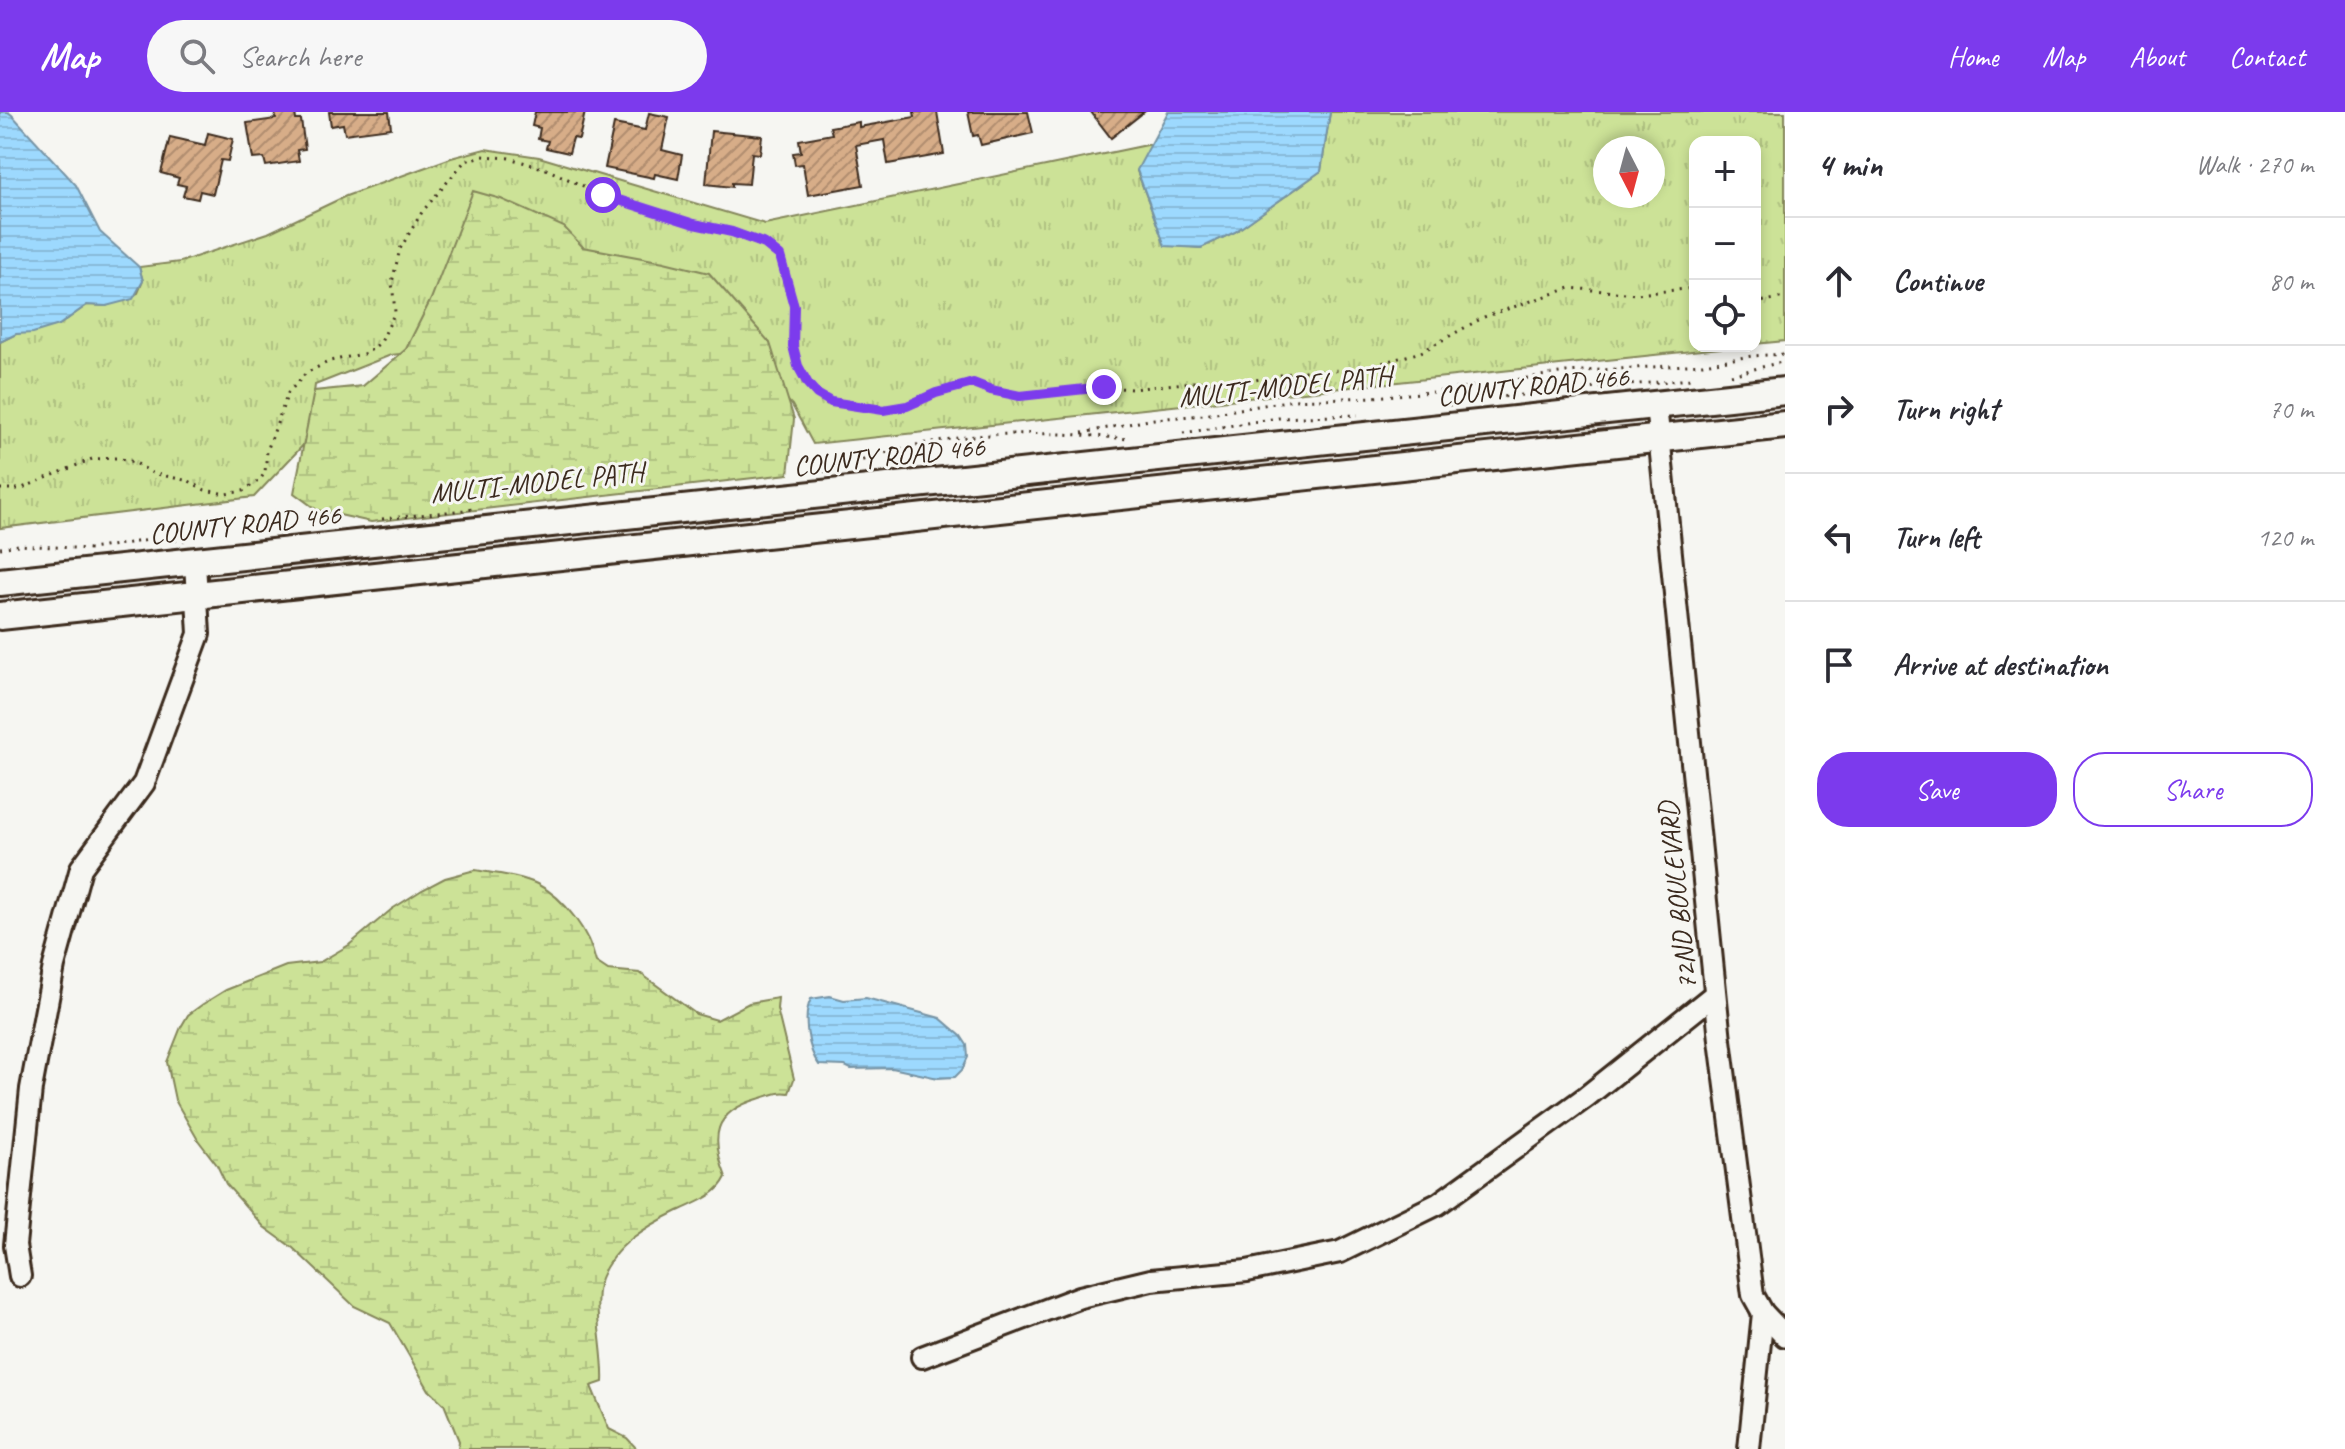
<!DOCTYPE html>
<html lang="en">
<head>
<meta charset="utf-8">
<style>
  :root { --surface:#fff; --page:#f7f7f7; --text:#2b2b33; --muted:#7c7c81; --line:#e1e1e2; --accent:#7c3aed }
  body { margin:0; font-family:Caveat,sans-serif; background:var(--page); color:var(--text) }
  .controls { position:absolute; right:24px; top:24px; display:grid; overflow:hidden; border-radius:16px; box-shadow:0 4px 12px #0003 }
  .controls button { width:72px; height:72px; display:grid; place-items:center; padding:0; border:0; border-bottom:2px solid var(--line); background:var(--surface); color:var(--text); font:40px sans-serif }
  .compass { position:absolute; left:1593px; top:24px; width:72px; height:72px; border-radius:50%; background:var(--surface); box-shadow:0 4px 12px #0003; rotate:174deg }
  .stop { position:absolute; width:24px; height:24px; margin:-18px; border:6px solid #7c3aed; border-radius:50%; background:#fff }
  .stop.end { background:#7c3aed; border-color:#fff; box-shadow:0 2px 8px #0008 }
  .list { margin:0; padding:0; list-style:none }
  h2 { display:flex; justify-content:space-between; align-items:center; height:104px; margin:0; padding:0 32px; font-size:34px }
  h2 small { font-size:26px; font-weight:400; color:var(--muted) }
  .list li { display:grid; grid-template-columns:52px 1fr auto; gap:24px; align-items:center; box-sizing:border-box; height:128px; padding:0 32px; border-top:2px solid var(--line) }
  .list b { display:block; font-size:30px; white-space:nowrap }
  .list em { font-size:26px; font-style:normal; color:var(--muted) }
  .actions { display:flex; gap:16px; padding:24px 32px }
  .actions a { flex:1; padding:18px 0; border:2px solid var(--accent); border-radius:32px; text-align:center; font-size:28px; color:var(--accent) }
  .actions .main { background:var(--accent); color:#fff }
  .icon { flex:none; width:44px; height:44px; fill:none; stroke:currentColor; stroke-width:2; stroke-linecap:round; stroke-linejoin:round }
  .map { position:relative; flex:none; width:1785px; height:1337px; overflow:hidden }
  header { display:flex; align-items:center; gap:48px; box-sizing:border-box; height:112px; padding:0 40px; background:var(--accent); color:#fff }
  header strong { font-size:38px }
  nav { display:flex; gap:44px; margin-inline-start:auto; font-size:28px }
  .search { width:560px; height:72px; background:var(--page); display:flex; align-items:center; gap:20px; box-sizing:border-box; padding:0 28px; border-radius:44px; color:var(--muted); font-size:30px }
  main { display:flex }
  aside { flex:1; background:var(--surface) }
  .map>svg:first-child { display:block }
  .grass { fill:url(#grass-tufts); stroke:#84865a; stroke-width:2; fill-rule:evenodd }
  .wetland { fill:url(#wetland-marsh); stroke:#84865a; stroke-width:2 }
  .water { fill:url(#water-rules); stroke:#7693a4; stroke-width:2 }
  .building { fill:url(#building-hatch); stroke:#3b2a1e; stroke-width:2 }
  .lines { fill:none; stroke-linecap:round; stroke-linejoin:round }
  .minor-casing { stroke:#3b2a1e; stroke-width:26 }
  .major-casing { stroke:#3b2a1e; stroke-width:32 }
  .path { stroke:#3b2a1e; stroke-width:3; stroke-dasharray:2 6; stroke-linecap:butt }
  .minor { stroke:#f6f6f2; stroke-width:20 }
  .major { stroke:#f6f6f2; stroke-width:26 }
  .route { stroke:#7c3aed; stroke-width:10 }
  .labels { text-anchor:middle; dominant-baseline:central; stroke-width:6; stroke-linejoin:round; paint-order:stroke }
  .street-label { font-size:28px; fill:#3b2a1e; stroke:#f6f6f2 }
</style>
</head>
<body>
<header>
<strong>Map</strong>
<div class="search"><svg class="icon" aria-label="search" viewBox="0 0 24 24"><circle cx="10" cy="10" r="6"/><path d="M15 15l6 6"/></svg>Search here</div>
<nav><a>Home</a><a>Map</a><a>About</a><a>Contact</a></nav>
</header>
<main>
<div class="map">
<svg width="1785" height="1337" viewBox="0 0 1785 1337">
  <defs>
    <pattern id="grass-tufts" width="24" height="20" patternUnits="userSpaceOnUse" patternTransform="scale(2)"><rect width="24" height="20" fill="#cce297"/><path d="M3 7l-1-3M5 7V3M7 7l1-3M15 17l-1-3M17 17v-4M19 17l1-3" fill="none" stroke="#b0c282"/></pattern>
    <pattern id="wetland-marsh" width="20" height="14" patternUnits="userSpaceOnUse" patternTransform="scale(2)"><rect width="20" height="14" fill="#cce297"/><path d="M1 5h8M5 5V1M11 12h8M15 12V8" fill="none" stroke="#b0c282"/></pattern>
    <pattern id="water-rules" width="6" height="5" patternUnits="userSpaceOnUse" patternTransform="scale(2)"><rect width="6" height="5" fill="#9dd9fe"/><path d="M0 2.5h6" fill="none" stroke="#88bad9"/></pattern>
    <pattern id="building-hatch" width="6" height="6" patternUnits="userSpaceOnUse" patternTransform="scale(2)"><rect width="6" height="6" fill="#d7ad88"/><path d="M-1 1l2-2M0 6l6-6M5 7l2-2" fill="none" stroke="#b08d6f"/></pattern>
  </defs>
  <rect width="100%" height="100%" fill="#f6f6f2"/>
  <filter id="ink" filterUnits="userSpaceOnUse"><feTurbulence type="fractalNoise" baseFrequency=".0125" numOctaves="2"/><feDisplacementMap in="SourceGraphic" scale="16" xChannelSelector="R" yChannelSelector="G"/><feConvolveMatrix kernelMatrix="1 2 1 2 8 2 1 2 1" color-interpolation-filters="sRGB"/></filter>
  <g filter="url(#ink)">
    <path class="grass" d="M1330 0H1785V229L1755 232V30H1695V234H1739L813 332 792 293 745 244 400 242 391 243 315 273 308 328 254 385 0 416V230L16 222 59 213 87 193 106 194 138 181 143 169 139 155 180 150 268 121 346 84 451 46 485 37 539 45 765 112 1152 32 1137 59 1165 133 1201 136 1235 120 1321 59ZM1605 36H1653V84H1605Z"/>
    <g class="wetland">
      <polygon points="473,79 501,87 564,115 583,135 664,150 709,161 770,231 794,307 788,362 371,410 317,398 294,381 314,279 363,274 406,237 431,187"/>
      <path d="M475 758C495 762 519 763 537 772 565 786 589 820 596 850L608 858 640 861 696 902 717 908 749 891 778 886 777 897 794 967 789 981C777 979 769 984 758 987 713 1000 710 1025 726 1065 717 1084 697 1090 678 1099 647 1114 614 1133 601 1166 591 1191 605 1241 603 1270L591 1274 609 1317 627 1326 637 1337H458L459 1329 444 1292 429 1278 390 1211 354 1194 293 1136 264 1115 226 1072 217 1053 198 1028 175 988 167 950 181 915 188 903 203 892 226 878 286 854 320 850 349 833 392 797 422 778 445 766Z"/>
    </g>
    <g class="water">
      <polygon points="0,0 8,0 12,3 76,73 100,120 139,155 143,169 133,187 106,194 87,193 59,213 33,221 16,222 0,230"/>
      <polygon points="1168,0 1330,0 1321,59 1235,120 1201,136 1165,134 1137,58"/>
      <path d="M830 884 844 888 866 886 940 906 961 924 967 933 968 945 962 958 955 965 938 966 892 956 851 957 845 954 819 953C808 938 802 904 811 887Z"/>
    </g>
    <g class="building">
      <polygon points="275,0 295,0 296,8 301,8 305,37 297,38 299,49 266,54 264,46 253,47 247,11 276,7"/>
      <polygon points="329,0 389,0 391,16 345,22 343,12 331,14"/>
      <polygon points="535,0 585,0 579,27 573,26 569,41 546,36 548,29 538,27 540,16 532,14"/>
      <polygon points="914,0 937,0 944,42 888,52 884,28 856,33 863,73 808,83 803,52 795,53 793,41 801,40 799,28 832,22 830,15 859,10 859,15 915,5"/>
      <polygon points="968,0 1028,0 1033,21 981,33 978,23 973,24"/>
      <polygon points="1091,0 1144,0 1111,26"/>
      <polygon points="649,1 669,5 662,38 682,43 678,67 655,62 654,66 605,56 614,12 645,18"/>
      <polygon points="711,19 762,24 760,42 752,41 749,72 732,71 732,75 706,72"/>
      <polygon points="208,21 233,27 228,49 221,48 213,82 200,79 198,87 183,84 186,74 177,72 179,66 161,61 170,25 205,33"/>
    </g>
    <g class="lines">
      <defs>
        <g id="minor">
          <polyline points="1656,293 1720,928 1753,1183 1763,1201 1785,1224"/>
          <polyline points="20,1164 15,1133 31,977 54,854 81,756 144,671 199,522 195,450"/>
          <polyline points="922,1245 1080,1185 1151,1168 1247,1159 1340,1140 1438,1092 1586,985 1715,882"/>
          <polyline points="1749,1337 1763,1201"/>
        </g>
        <g id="major">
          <polyline points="0,470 1785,279"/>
          <polyline points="0,504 1785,313"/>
        </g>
      </defs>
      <use href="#minor" class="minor-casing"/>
      <use href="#major" class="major-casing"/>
      <g class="path">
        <polyline points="1755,191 1785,185"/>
        <polyline points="1731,263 1785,249"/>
        <polyline points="1449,293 1470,288 1691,267"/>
        <polyline points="1082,321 1154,307 1204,303 1293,288 1373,285 1444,279 1566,260 1703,252 1752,244 1785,242"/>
        <polyline points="1183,321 1278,306 1358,303"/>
        <path d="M816 361C844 356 872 344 899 337 974 318 1052 319 1128 327"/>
        <polyline points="0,377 20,377 92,347 116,346 134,350 152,361 189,369 205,378 226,382 243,379 260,368 265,360 267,339 288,281 306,261 330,249 367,241 381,230 395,200 392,170 400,137 422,100 465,49 483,44 509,46 546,57 603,83 765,132 780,144 794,194 793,234 798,254 808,272 817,282 831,290 883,298 907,294 956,274 973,271 991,278 1020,284 1104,275 1132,277 1193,270 1245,270 1301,259 1356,258 1421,240 1484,205 1570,176 1637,182 1695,176"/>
        <polyline points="382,407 474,397"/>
        <polyline points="0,436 18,433 91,437 149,428 188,428"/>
      </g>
      <use href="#minor" class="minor"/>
      <use href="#major" class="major"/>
    </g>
  </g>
  <g class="lines" filter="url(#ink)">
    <polyline class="route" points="603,83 694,112 732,120 765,132 780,144 794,194 793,234 798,254 808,272 817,282 831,290 883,298 907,294 936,281 973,271 991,278 1020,284 1104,275"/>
  </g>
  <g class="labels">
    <g class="street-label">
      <text transform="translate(1285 274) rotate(-6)">MULTI-MODEL PATH</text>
      <text transform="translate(1533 274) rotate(-6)">COUNTY ROAD 466</text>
      <text transform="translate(889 344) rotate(-6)">COUNTY ROAD 466</text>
      <text transform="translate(537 370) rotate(-6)">MULTI-MODEL PATH</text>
      <text transform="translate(245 412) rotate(-6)">COUNTY ROAD 466</text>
      <text transform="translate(1677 784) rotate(-96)">72ND BOULEVARD</text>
    </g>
  </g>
</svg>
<div class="controls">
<button>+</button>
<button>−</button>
<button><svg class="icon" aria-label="locate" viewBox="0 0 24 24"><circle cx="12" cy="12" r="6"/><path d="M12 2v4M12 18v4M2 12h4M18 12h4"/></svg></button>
</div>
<svg class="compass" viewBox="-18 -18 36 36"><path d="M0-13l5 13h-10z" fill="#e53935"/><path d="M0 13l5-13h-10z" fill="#7c7c81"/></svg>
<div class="stop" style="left:603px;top:83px"></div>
<div class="stop end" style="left:1104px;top:275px"></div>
</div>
<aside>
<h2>4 min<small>Walk · 270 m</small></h2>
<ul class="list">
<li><svg class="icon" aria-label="ahead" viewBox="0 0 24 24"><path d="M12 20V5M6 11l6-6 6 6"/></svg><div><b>Continue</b></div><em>80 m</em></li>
<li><svg class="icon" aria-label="right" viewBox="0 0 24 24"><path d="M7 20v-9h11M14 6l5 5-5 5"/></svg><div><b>Turn right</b></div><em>70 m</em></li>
<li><svg class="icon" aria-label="left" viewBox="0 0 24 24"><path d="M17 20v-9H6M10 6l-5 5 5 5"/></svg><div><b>Turn left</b></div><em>120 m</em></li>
<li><svg class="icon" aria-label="arrive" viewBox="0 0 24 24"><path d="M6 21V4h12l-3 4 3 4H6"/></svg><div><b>Arrive at destination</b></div></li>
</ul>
<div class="actions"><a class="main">Save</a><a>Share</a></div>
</aside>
</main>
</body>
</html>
